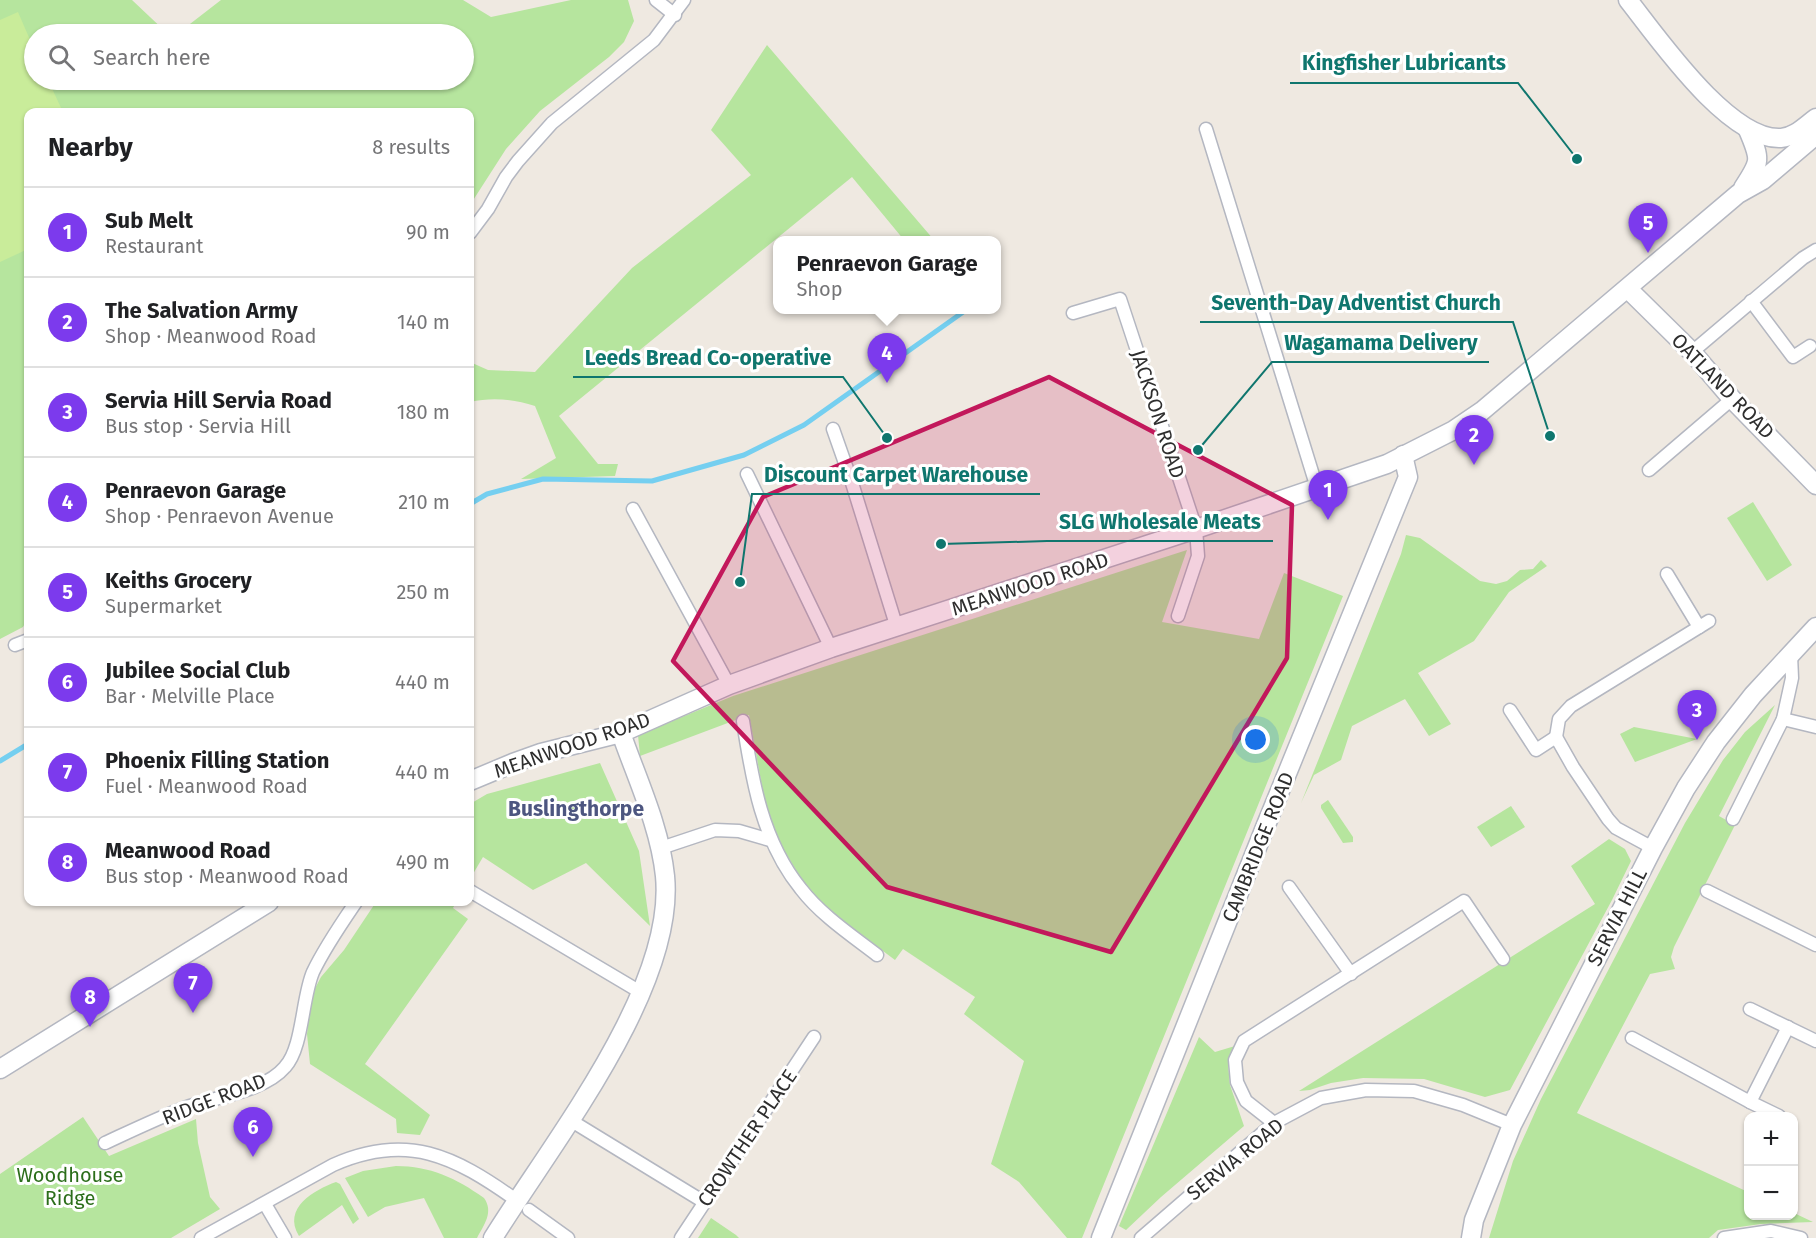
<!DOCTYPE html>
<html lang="en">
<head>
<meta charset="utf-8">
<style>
  :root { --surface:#fff; --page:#f2f2f2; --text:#202124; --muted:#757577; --line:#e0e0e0; --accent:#7c3aed }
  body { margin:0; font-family:"Fira Sans",sans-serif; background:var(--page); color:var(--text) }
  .controls { position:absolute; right:18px; bottom:18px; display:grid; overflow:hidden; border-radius:12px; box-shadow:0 2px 4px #0004 }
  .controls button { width:54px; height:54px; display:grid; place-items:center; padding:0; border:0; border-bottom:2px solid var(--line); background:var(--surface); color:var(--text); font:30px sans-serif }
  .you { position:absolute; left:1256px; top:740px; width:21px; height:21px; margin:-15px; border:4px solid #fff; border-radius:50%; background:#1a73e8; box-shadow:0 0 0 9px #1a73e833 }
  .badge { display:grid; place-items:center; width:39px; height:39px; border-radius:50%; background:var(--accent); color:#fff; font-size:20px; font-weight:700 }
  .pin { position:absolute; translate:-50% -50px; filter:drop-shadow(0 2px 3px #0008) }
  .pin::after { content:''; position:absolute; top:32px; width:21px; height:18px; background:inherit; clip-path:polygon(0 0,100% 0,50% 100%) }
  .popup { position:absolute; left:773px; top:236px; width:228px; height:78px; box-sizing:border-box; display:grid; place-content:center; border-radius:12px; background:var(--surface); filter:drop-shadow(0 2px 4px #0005); font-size:20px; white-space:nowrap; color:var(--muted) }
  .popup b { font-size:22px; color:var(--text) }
  .popup::after { content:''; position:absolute; left:50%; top:100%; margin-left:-12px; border:12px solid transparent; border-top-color:var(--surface) }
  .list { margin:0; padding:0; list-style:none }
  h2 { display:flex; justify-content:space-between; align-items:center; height:78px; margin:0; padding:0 24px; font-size:26px }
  h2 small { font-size:20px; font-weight:400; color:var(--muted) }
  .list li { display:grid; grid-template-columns:39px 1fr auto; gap:18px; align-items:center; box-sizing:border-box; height:90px; padding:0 24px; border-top:2px solid var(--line) }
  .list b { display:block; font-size:22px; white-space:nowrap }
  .list p { margin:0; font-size:20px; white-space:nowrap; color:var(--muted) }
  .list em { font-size:20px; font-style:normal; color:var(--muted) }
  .icon { flex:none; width:33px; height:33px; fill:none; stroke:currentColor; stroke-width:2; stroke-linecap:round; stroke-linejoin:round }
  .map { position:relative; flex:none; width:1816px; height:1238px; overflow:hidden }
  .search { position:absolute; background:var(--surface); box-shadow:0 2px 4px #0004; left:24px; top:24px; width:450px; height:66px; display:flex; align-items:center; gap:15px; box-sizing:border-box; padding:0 21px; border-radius:33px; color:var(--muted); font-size:22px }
  .panel { position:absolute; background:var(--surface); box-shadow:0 2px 4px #0004; left:24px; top:108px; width:450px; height:798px; border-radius:12px }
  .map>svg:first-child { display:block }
  .green { fill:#b6e59e }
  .pitch { fill:#c9ec9a }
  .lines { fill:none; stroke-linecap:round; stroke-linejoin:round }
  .stream { stroke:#75cff0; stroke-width:5 }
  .street-casing { stroke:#b4b7c1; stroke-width:15 }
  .secondary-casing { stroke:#b4b7c1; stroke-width:21 }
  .street { stroke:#fff; stroke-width:12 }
  .secondary { stroke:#fff; stroke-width:18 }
  .marked { fill:#c2185b; fill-opacity:0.2; stroke:#c2185b; stroke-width:4.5; stroke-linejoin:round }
  .labels { text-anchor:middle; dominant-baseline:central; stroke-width:6; stroke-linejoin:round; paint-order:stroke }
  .street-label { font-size:20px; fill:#2e2e2e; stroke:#fff }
  .park-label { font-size:20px; fill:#2c6e1b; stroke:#fff }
  .neighbourhood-label { font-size:21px; font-weight:bold; fill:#4d5680; stroke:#fff }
  .leader { fill:none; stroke:#0f766e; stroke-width:2 }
  .callout-dot { fill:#0f766e; stroke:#fff; stroke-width:2 }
  .callout-label { font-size:21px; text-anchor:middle; font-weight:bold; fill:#0f766e; stroke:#fff; stroke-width:6; stroke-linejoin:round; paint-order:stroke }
</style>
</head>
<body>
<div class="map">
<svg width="1816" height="1238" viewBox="0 0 1816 1238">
  <rect width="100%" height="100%" fill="#efe9e1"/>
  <g class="green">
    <polygon points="0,0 132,0 168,34 34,34 34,80 464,80 464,34 177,34 221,0 463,0 491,17 571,0 628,0 634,21 624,42 609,57 540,111 506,149 470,205 470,112 28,112 28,618 23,627 0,639"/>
    <path d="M767 45 934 240H904L852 177 559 416 598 464H618L615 476 521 479 556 458 535 406C513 399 492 397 470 402V362L488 370 535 372 632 268 751 175 711 130Z"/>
    <polygon points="1753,502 1792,565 1767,581 1727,518"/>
    <polygon points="1406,535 1420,538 1480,581 1496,584 1507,581 1520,570 1533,569 1541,560 1547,566 1509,592 1474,641 1418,673 1451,724 1429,736 1405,699 1352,726 1341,760 1314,775 1301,803 1401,554"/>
    <polygon points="1187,550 1162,622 1259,639 1284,573 1343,596 1082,1238 1067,1238 1019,1182 991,1164 1024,1061 964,1014 975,997 903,949 895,960 839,918 806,887 769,825 749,715 640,756 638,735 733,696"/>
    <polygon points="1775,705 1719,816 1735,825 1674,947 1671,957 1675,969 1650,974 1577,1113 1748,1192 1748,1216 1794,1216 1794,1213 1813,1222 1761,1224 1718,1230 1709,1238 1489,1238 1513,1161 1541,1099 1685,823 1723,760 1745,732"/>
    <polygon points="1634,727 1697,739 1635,762 1620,734"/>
    <polygon points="600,763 639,851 650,926 586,863 533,890 483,857 470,879 470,804 487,794"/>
    <polygon points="1328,800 1353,837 1353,842 1343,843 1321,808 1321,805"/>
    <polygon points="1511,806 1525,827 1491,847 1477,827"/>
    <polygon points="1609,839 1625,849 1631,861 1612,900 1510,1090 1485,1097 1424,1079 1363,1078 1331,1083 1310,1090 1299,1091 1595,904 1571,866"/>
    <polygon points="376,902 456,902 453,908 468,919 365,1064 430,1115 420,1135 397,1133 396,1119 310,1064 307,1034 311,996 321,977 344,950"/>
    <polygon points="1199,1037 1215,1052 1235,1046 1228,1064 1230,1085 1244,1126 1161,1197 1126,1230 1119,1226"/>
    <polygon points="83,1117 109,1156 196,1119 198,1143 210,1197 220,1209 171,1238 0,1238 0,1174"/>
    <path d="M396 1166C430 1166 456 1178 484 1198 494 1212 484 1225 477 1238H444L424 1198 385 1207 368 1217 345 1178 363 1171Z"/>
    <path d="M336 1182 340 1184 359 1219 353 1224 342 1205 299 1236C282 1208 314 1190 336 1182Z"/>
    <polygon points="711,1218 736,1235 739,1238 698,1238"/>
  </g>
  <polygon class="pitch" points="18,12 34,49 34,80 48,80 63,112 28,112 28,249 0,262 0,20"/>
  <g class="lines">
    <g class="stream">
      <polyline points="470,504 487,494 543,479 652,481 744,455 804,425 966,310"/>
      <polyline points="0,761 28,744"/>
    </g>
    <defs>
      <g id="street">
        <polyline points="656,0 675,15"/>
        <polyline points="1206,129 1317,488"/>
        <polyline points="470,233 488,209 506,177 518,161 552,123 654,40 684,0"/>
        <polyline points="1751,301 1793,357 1810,346"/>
        <polyline points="1073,313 1120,299 1196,529 1198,556 1178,616"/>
        <polyline points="1692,352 1803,258 1816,250"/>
        <polyline points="833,429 852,483 897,628"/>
        <polyline points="1649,470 1732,399"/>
        <polyline points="747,474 831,648"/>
        <polyline points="633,509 729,685"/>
        <polyline points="1667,574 1699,627"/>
        <polyline points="15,645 28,640"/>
        <polyline points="1510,710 1536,750 1556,737 1573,767 1608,819 1616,828 1653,848"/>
        <polyline points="1783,719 1816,727"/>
        <path d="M743 721C752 780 762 841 801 889 821 915 851 935 877 955"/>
        <polyline points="1556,737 1559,719 1571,706 1709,621"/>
        <polyline points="1733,819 1783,719 1792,678 1791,655"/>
        <polyline points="661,848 715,830 739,831 770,840"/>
        <polyline points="1289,887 1351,974"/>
        <polyline points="470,891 642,993"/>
        <polyline points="1707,891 1816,945"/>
        <polyline points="1750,1009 1816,1041"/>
        <polyline points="1632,1038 1750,1102 1788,1027"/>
        <polyline points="1750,1102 1779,1116"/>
        <polyline points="570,1120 704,1202"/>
        <polyline points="1274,1123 1246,1101 1237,1082 1235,1060 1244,1041 1464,901 1503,959"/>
        <path d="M105 1143C131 1131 158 1118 184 1108 214 1097 264 1092 285 1067 303 1048 302 997 313 972 325 947 341 924 356 902"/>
        <polyline points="265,1204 285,1238"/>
        <polyline points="529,1210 568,1238"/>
        <path d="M201 1238 333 1165C407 1132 454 1156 516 1200"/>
        <polyline points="681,1238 814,1037"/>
        <polyline points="1141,1238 1274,1123 1321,1098 1366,1090 1414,1091 1463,1105 1512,1125"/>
        <polyline points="1724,1238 1771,1231 1801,1238"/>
      </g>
      <g id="secondary">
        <path d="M1628 0C1658 38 1729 141 1781 138 1795 137 1805 126 1816 118"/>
        <path d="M1743 188C1761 161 1761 160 1748 130"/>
        <polyline points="1628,289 1692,352 1732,399 1816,485"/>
        <polyline points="470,781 513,763 541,753 621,733 729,685 831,648 1196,529 1387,464 1454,430 1482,411 1738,194 1763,180 1816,135"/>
        <polyline points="0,1069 269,902"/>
        <path d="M493 1238C551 1144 676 989 665 876 660 827 637 779 621 733"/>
        <polyline points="1101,1238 1266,825 1408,477 1403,455"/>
        <polyline points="1471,1238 1474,1220 1512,1125 1653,848 1686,788 1716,742 1753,695 1816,627"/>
      </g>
    </defs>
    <use href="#street" class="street-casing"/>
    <use href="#secondary" class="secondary-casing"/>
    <use href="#street" class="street"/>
    <use href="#secondary" class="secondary"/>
  </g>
  <path class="marked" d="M1049 377 1292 505 1287 658 1111 952 887 887 673 661 763 497Z"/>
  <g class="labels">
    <g class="street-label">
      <text transform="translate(1723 386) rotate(46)">OATLAND ROAD</text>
      <text transform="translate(1158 414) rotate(72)">JACKSON ROAD</text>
      <text transform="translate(1030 584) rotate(-18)">MEANWOOD ROAD</text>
      <text transform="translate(572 745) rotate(-19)">MEANWOOD ROAD</text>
      <text transform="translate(1258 847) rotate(-68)">CAMBRIDGE ROAD</text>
      <text transform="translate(1617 917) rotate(-63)">SERVIA HILL</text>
      <text transform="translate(214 1099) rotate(-21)">RIDGE ROAD</text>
      <text transform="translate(747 1138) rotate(-56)">CROWTHER PLACE</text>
      <text transform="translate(1235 1159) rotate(-39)">SERVIA ROAD</text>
    </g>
    <g class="park-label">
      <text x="70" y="1175">Woodhouse<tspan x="70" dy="23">Ridge</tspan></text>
    </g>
    <g class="neighbourhood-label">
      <text x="576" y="809">Buslingthorpe</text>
    </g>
  </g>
  <path class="leader" d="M1577 159L1518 83H1290M1550 436L1513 322H1200M1198 450L1272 362H1489M887 438L843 377H573M740 582L752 494H1040M941 544L1047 541H1273"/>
  <g class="callout-dot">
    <circle cx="1577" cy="159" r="6"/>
    <circle cx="1550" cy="436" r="6"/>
    <circle cx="1198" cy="450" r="6"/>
    <circle cx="887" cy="438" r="6"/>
    <circle cx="740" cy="582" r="6"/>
    <circle cx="941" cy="544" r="6"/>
  </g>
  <g class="callout-label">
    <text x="1404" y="70">Kingfisher Lubricants</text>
    <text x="1356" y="310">Seventh-Day Adventist Church</text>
    <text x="1381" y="350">Wagamama Delivery</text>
    <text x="708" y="365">Leeds Bread Co-operative</text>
    <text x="896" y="482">Discount Carpet Warehouse</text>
    <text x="1160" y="529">SLG Wholesale Meats</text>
  </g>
</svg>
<div class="controls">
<button>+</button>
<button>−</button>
</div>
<div class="you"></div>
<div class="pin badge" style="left:1328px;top:520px">1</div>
<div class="pin badge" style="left:1474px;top:465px">2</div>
<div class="pin badge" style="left:1697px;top:740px">3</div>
<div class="pin badge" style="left:887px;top:383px">4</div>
<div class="popup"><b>Penraevon Garage</b>Shop</div>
<div class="pin badge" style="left:1648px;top:253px">5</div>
<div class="pin badge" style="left:253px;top:1157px">6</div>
<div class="pin badge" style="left:193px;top:1013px">7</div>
<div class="pin badge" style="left:90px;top:1027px">8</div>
<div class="search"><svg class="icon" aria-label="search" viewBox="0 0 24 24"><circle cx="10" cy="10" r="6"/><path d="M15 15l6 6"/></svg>Search here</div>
<section class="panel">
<h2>Nearby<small>8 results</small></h2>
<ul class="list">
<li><span class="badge">1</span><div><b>Sub Melt</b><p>Restaurant</p></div><em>90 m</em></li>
<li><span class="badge">2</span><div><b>The Salvation Army</b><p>Shop · Meanwood Road</p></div><em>140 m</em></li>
<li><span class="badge">3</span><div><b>Servia Hill Servia Road</b><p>Bus stop · Servia Hill</p></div><em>180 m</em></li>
<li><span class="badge">4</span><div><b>Penraevon Garage</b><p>Shop · Penraevon Avenue</p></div><em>210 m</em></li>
<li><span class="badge">5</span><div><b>Keiths Grocery</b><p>Supermarket</p></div><em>250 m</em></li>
<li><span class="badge">6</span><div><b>Jubilee Social Club</b><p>Bar · Melville Place</p></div><em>440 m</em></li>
<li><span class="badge">7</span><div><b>Phoenix Filling Station</b><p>Fuel · Meanwood Road</p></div><em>440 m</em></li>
<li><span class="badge">8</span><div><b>Meanwood Road</b><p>Bus stop · Meanwood Road</p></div><em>490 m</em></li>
</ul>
</section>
</div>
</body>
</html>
